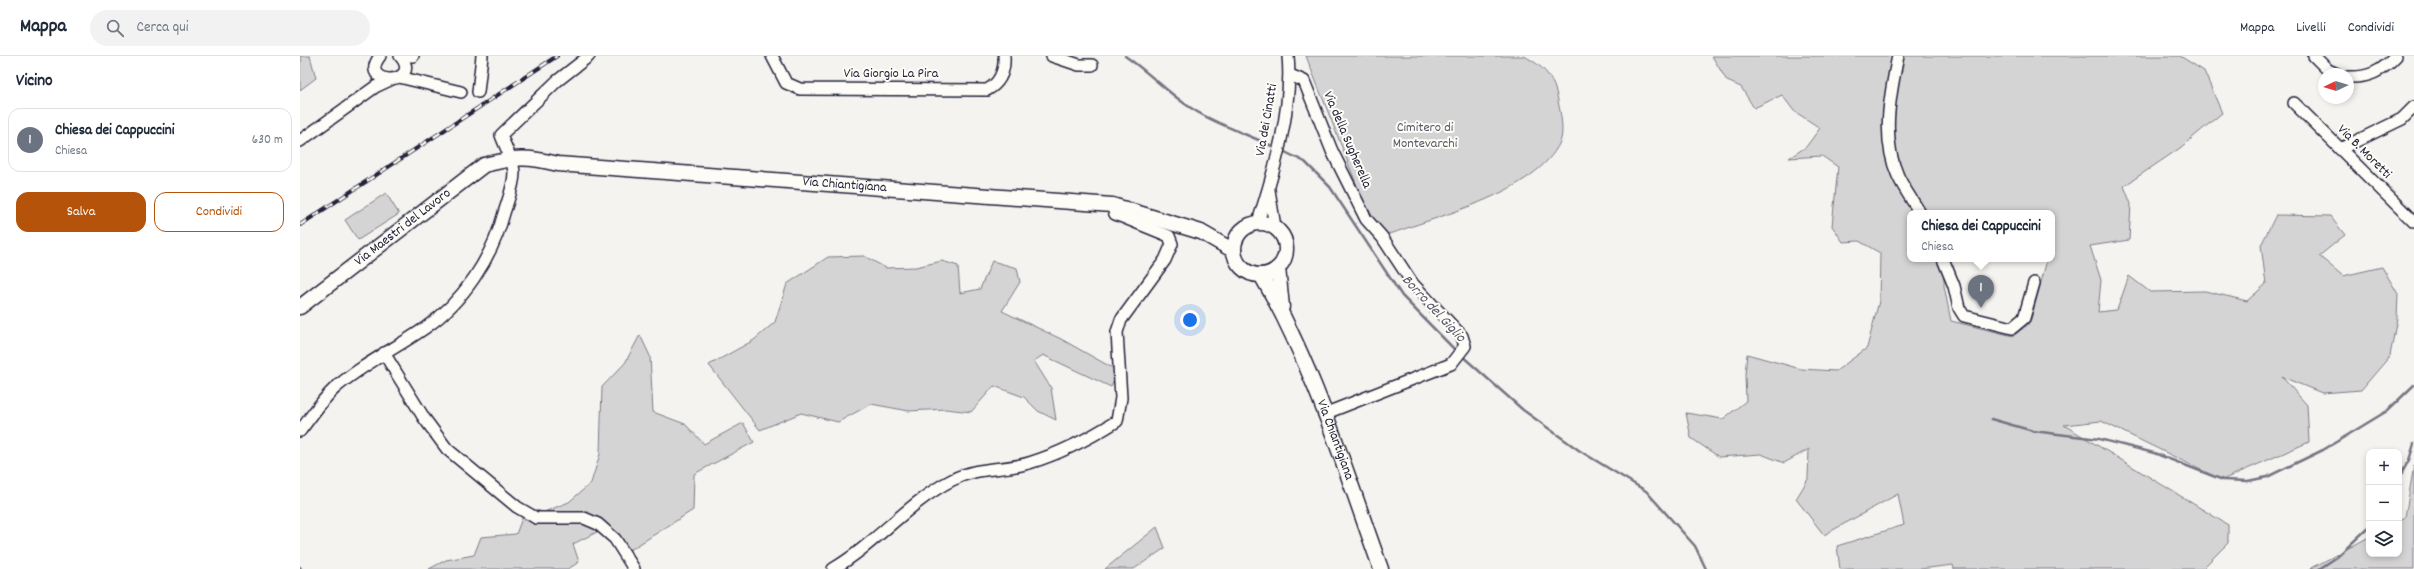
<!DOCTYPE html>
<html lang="it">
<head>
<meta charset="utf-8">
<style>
  :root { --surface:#fff; --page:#f2f2f3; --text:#1f2937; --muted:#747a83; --line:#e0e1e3; --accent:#b45309 }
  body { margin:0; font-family:Dekko,sans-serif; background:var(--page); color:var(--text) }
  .controls { position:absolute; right:12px; bottom:12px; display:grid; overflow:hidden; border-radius:8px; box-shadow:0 2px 6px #0003 }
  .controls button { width:36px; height:36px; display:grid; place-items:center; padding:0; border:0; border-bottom:1px solid var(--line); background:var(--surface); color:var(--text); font:20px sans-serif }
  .compass { position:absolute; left:2018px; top:12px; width:36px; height:36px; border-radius:50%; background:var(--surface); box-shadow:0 2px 6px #0003; rotate:266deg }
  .you { position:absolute; left:890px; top:264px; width:14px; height:14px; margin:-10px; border:3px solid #fff; border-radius:50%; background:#1a73e8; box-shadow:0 0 0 6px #1a73e833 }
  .badge { display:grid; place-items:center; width:26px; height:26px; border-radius:50%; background:var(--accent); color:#fff; font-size:13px; font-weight:700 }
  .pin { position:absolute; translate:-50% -33px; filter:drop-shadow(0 1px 2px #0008) }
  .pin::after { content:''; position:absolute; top:21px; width:14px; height:12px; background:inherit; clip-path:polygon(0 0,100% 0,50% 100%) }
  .popup { position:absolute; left:1607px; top:154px; width:148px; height:52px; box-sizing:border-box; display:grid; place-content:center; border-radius:8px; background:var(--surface); filter:drop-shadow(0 1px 3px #0005); font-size:13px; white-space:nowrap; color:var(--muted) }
  .popup b { font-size:15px; color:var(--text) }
  .popup::after { content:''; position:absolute; left:50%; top:100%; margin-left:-8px; border:8px solid transparent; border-top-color:var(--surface) }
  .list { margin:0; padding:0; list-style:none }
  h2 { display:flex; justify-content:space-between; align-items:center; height:52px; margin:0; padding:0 16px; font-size:17px }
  h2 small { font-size:13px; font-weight:400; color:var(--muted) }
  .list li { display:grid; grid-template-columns:26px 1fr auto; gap:12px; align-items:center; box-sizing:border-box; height:64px; margin:0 8px 8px; padding:0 8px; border:1px solid var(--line); border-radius:12px }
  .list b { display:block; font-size:15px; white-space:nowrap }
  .list p { margin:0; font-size:13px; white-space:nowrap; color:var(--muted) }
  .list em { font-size:13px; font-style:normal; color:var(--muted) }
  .actions { display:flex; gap:8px; padding:12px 16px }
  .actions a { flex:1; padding:9px 0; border:1px solid var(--accent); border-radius:12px; text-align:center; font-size:14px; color:var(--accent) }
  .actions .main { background:var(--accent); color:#fff }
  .icon { flex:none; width:22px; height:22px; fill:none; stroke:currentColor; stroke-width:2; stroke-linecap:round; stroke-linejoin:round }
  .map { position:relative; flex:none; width:2114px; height:513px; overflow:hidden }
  header { display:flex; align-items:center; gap:24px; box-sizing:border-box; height:56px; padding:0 20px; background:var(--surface); border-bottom:1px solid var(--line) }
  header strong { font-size:19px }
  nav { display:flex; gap:22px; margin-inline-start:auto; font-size:14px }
  .search { width:280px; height:36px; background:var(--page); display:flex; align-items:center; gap:10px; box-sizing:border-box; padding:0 14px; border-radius:22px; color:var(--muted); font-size:15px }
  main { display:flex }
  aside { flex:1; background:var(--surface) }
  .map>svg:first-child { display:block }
  .green { fill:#d5d4d5; stroke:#7c7b88; fill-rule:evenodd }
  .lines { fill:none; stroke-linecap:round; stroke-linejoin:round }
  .stream { stroke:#757582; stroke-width:2.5 }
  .minor-casing { stroke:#22223b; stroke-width:14 }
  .major-casing { stroke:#22223b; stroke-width:17 }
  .minor { stroke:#fdfcf7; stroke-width:11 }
  .major { stroke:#fdfcf7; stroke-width:14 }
  .rail-casing { stroke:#22223b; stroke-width:4 }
  .rail { stroke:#fdfcf7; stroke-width:2.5; stroke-dasharray:8; stroke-linecap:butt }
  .labels { text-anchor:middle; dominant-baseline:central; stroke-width:4; stroke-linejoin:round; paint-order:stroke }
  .street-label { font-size:14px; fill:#22223b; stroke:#fdfcf7 }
  .park-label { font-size:14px; fill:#585769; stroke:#fdfcf7 }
  .water-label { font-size:15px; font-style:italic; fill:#59596b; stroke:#fdfcf7 }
</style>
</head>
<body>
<header>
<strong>Mappa</strong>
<div class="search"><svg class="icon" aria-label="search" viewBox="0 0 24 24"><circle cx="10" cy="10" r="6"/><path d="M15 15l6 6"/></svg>Cerca qui</div>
<nav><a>Mappa</a><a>Livelli</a><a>Condividi</a></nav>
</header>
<main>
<aside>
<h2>Vicino<small></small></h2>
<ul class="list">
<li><span class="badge" style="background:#6b7280">1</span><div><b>Chiesa dei Cappuccini</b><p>Chiesa</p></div><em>630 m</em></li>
</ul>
<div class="actions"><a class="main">Salva</a><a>Condividi</a></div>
</aside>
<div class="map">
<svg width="2114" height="513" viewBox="0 0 2114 513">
  <rect width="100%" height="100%" fill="#f4f3ef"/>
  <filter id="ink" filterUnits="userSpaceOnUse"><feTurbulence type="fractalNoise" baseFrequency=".025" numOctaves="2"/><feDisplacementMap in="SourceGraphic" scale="8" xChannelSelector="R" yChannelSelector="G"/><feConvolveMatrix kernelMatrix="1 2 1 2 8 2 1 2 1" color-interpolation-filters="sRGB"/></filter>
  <g filter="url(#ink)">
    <g class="green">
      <polygon points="0,0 10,0 16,22 0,34 0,7 2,5"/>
      <path d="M1006 0H1224C1247 12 1255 24 1259 50 1261 59 1264 77 1260 86 1237 136 1141 159 1093 177L1085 178 1073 165 1065 150Z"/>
      <path d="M1412 0H1880L1904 15 1922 57 1880 92 1824 130 1831 148 1829 184 1790 190 1801 224 1798 256 1817 254 1829 220 1850 236 1905 235 1947 245 1966 228 1961 189 1976 159 2030 160 2045 179 2019 200 2043 220 2082 211 2098 238 2097 262 2090 300 2061 334 2022 337 1982 321 2007 349 2009 386 1922 424 1801 365 1764 369 1928 469V487L1902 513H1654L1653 509 1620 513H1540L1537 490 1604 469 1598 438 1524 479 1496 443 1508 423 1509 393 1484 407 1461 398 1419 401 1391 382 1386 357 1423 363 1446 345 1445 319 1447 298 1501 313 1536 315 1567 292 1579 245 1580 197 1559 185 1543 186 1532 170 1538 111 1522 100 1489 102 1506 91 1520 72 1494 55 1482 39 1454 52 1441 31 1427 25ZM1610 157H1752V203H1743L1747 204 1730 267 1713 280 1651 265 1644 230V213L1640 203H1610Z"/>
      <polygon points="86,137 99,158 58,184 45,164"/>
      <polygon points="564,200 586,212 616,211 642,205 658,210 660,237 680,233 692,205 717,212 720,226 702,255 761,283 818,315 811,331 743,299 734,305 751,332 756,364 738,355 724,341 694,330 671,356 646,353 609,355 571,348 538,366 501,357 460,374 409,309 454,284 475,266 487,228 528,201"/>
      <polygon points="340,279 350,300 353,356 385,368 404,388 443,367 454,386 394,418 393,454 327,496 297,476 273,488 279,506 268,513 129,513 146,504 174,499 181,481 216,478 226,452 244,456 269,446 291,427 300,398 302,331 325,307"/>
      <polygon points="2114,409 2114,513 2010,513 2069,481 2069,498 2099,498 2099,465 2105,461"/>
      <polygon points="857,471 865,492 834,513 805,513"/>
    </g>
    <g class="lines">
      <g class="stream">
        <path d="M825 0C847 15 864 33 885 48 913 68 946 77 976 92"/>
        <polyline points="981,94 1005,106 1030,131 1102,240 1157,296"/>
        <polyline points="1161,299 1223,354 1280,395 1346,435 1395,490 1406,513"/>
        <polyline points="1691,363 1733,375 1799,383 1854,397 1923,424 1948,425 1967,421 2023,394 2087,355 2114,329"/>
        <polyline points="2099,422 2109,404 2114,388"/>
        <polyline points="0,511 1,513"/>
        <polyline points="2019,513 2037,501 2069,471"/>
      </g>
      <defs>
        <g id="minor">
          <path d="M80 0C56 32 125 29 100 0"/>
          <polyline points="104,0 113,0"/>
          <path d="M472 0 486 27 500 33 687 34C700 27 705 15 704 0"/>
          <polyline points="752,0 779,9 792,9"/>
          <path d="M1598 0C1590 39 1581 82 1598 120 1604 133 1613 145 1620 157"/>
          <polyline points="2014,0 2028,14 2037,18"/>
          <polyline points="990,19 1004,25 1032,95 1066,163 1082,181 1113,228 1162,280 1165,290 1151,308 1024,358"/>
          <polyline points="99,21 161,36"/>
          <path d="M2048 21C2069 22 2082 15 2096 0"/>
          <polyline points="178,36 182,0"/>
          <polyline points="1994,47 2114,166"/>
          <polyline points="0,85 75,31 90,24"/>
          <polyline points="2040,93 2102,63 2114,51"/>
          <polyline points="969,134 975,171"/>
          <path d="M958 166C974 116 993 53 988 0"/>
          <polyline points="1643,203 1654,230 1659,252 1664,260 1712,272 1724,262 1734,227"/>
          <polyline points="84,297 124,362 147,393 217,451 236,462 284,462 298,468 315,483 334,513"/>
          <path d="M0 375C11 361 21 345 34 333 61 309 95 293 125 272 163 246 192 202 204 157 208 144 214 130 214 116 213 103 205 91 201 79L257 25 289 0"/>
          <path d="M533 513C576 488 607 447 652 424 679 410 702 415 729 407 759 398 790 382 817 365L821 342 817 276 821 264 865 204 872 188 869 180 815 158 812 149"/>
        </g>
        <g id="major">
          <circle cx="960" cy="193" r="26"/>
          <polyline points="978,212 982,251"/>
          <path id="s1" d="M961 219C1014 310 1045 414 1081 513"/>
          <path id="s2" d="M0 251 184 109C216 101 226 100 258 108L812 149 901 176 934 195"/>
        </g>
      </defs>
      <use href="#minor" class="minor-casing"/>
      <use href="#major" class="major-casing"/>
      <use href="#minor" class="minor"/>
      <use href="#major" class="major"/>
      <defs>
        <polyline id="rail" points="0,169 257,0"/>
      </defs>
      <use href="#rail" class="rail-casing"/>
      <use href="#rail" class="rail"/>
    </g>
  </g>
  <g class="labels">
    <g class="street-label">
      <text x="591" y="18">Via Giorgio La Pira</text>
      <text transform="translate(967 64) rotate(-80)">Via dei Cinatti</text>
      <text transform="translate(1047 84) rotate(67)">Via della Sugherella</text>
      <text transform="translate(2064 96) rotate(45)">Via B. Moretti</text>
      <text stroke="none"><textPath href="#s2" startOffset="595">Via Chiantigiana</textPath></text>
      <text stroke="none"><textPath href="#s2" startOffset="130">Via Maestri del Lavoro</textPath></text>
      <text stroke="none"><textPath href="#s1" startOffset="181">Via Chiantigiana</textPath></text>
    </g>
    <g class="park-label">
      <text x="1125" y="72">Cimitero di<tspan x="1125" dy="16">Montevarchi</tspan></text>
    </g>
    <g class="water-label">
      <text transform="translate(1133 253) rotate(47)">Borro del Giglio</text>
    </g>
  </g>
</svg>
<div class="controls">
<button>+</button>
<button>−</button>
<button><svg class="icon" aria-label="layers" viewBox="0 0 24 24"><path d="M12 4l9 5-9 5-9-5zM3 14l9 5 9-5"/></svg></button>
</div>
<svg class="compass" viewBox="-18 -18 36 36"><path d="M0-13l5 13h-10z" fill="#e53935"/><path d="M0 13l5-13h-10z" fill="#747a83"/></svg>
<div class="you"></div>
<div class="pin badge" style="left:1681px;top:252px;background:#6b7280">1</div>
<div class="popup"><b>Chiesa dei Cappuccini</b>Chiesa</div>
</div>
</main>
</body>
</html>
